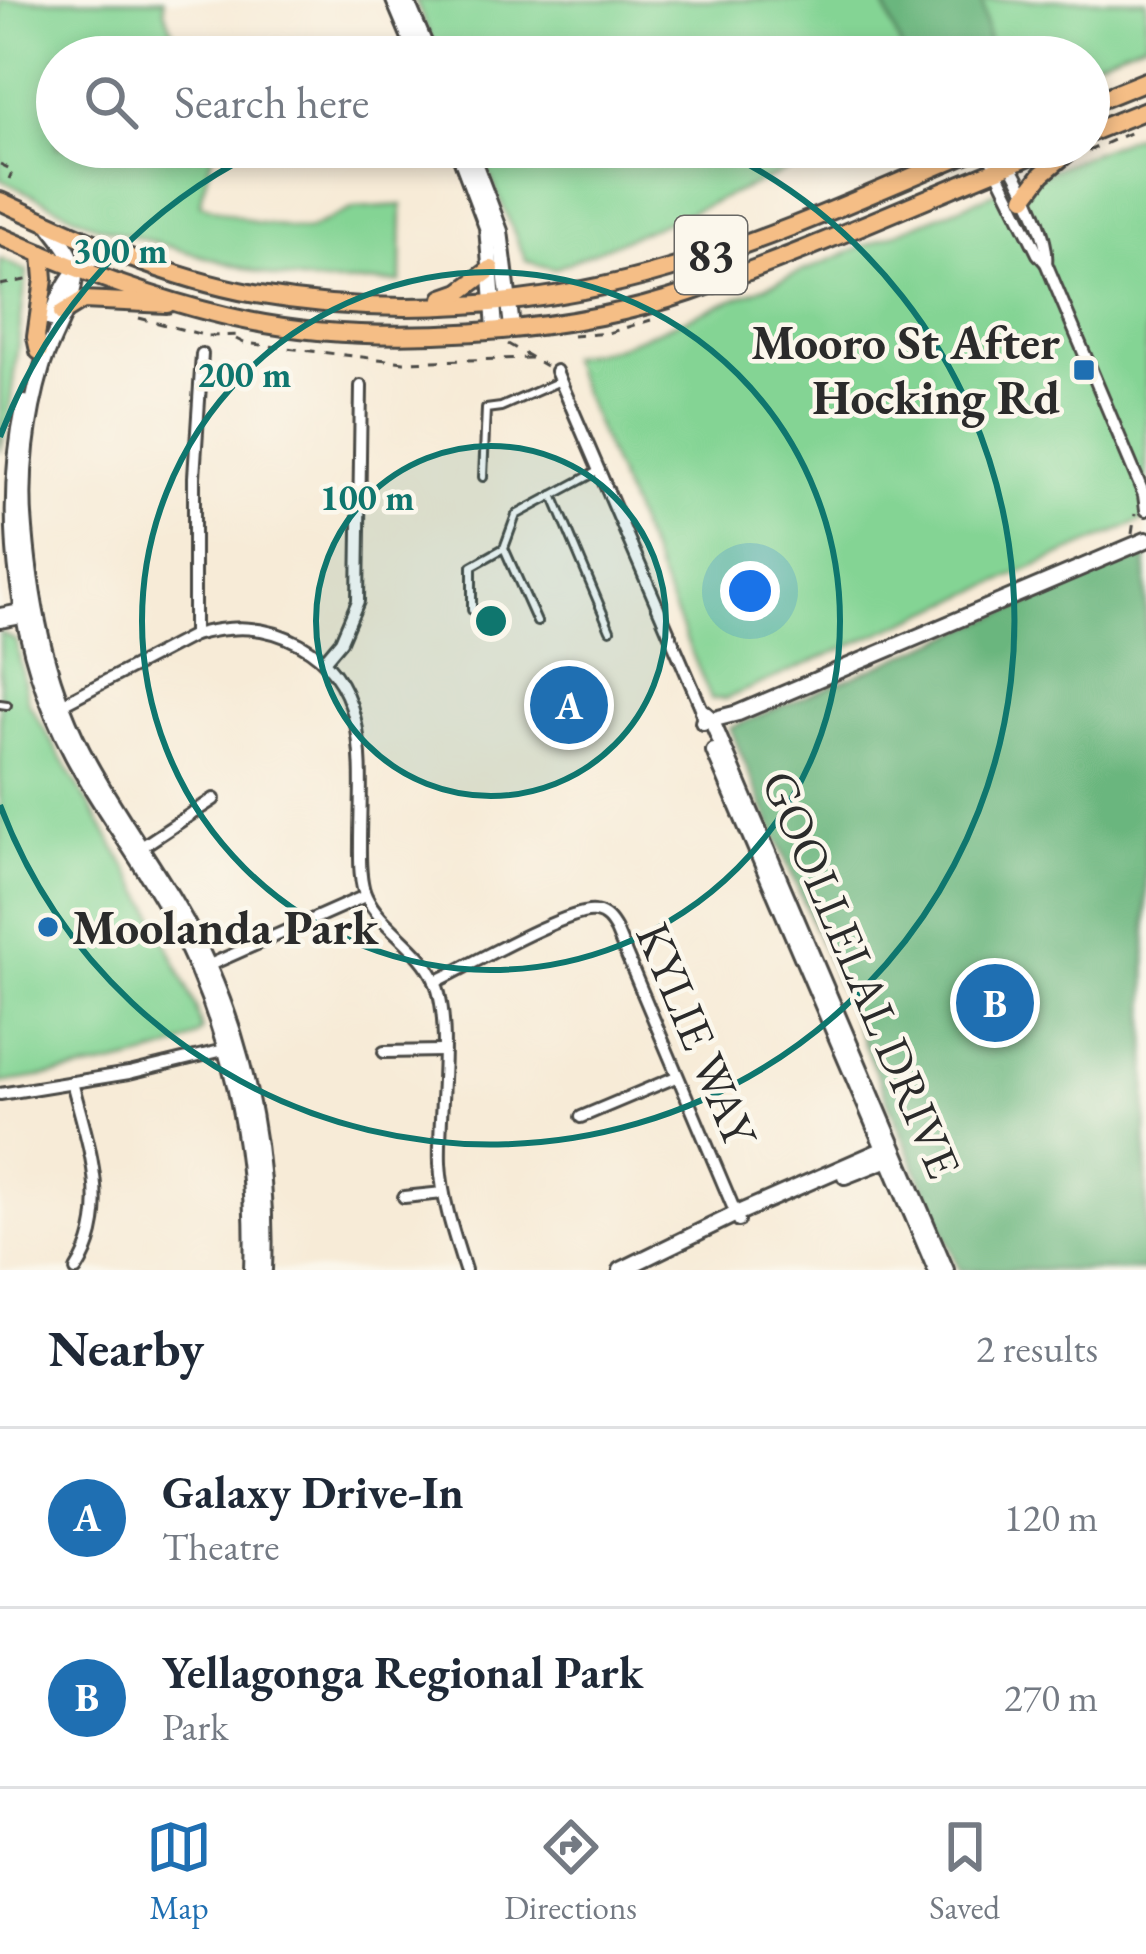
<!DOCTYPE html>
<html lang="en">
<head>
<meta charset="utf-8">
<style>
  :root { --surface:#fff; --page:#f6f6f7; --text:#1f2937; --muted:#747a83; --line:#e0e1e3; --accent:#1f6fb2 }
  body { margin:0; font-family:"EB Garamond",serif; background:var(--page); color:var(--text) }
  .you { position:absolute; left:750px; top:591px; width:42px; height:42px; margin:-30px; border:9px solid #fff; border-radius:50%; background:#1a73e8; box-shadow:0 0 0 18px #1a73e833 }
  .badge { display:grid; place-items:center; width:78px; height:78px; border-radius:50%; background:var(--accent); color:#fff; font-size:39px; font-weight:700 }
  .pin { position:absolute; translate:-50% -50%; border:6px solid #fff; box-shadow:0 3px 12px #0006 }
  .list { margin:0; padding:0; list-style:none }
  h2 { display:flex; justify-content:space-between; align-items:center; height:156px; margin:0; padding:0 48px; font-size:51px }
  h2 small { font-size:39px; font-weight:400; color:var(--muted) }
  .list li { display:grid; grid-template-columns:78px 1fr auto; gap:36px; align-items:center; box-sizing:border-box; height:180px; padding:0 48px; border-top:3px solid var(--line) }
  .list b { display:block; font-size:45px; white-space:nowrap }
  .list p { margin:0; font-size:39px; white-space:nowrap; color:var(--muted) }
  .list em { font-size:39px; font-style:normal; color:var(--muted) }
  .icon { flex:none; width:66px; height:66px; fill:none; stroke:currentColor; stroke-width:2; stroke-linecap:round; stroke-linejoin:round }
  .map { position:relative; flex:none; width:1146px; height:1270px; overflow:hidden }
  .search { position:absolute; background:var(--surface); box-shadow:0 6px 18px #0003; left:36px; right:36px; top:36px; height:132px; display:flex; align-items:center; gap:30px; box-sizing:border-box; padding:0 42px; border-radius:66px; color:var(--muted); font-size:45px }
  .sheet { height:516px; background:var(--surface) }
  nav { display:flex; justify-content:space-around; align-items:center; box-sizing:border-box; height:168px; border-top:3px solid var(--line); background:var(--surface); font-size:33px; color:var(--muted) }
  nav a { display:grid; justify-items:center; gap:6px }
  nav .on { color:var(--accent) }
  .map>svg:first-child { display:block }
  .green { fill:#84d494; stroke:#588060; stroke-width:3 }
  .forest { fill:#6bb67e; stroke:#4b7054; stroke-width:3 }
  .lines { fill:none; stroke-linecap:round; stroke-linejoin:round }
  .service-casing { stroke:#4a4845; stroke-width:12 }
  .minor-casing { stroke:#4a4845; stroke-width:16 }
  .tertiary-casing { stroke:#4a4845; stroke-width:20 }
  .primary-casing { stroke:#4a4845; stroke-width:22 }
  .path { stroke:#4a4845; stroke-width:3; stroke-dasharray:9 9; stroke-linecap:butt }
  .service { stroke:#fff; stroke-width:6 }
  .minor { stroke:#fff; stroke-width:10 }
  .tertiary { stroke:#fff; stroke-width:14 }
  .primary { stroke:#f5be86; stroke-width:16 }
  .ring { fill:none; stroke:#0f766e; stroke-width:6 }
  .poi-dot { fill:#1f6fb2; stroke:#fbf7ec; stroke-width:4.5 }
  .labels { text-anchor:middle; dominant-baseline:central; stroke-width:9; stroke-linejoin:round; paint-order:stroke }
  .shield { fill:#fbf7ec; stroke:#696865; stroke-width:3 }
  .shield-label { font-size:45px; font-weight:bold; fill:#2b2b2b }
  .poi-label { font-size:48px; font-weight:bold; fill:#2b2b2b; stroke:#fbf7ec; text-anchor:end }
  .street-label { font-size:48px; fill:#2b2b2b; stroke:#fbf7ec }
  .centre { fill:#0f766e; stroke:#fbf7ec; stroke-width:6 }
  .ring-label { font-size:36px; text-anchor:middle; font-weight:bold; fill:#0f766e; stroke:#fbf7ec; stroke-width:9; stroke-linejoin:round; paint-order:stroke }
</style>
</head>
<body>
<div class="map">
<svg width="1146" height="1270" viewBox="0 0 1146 1270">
  <rect width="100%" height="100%" fill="#fbf7ec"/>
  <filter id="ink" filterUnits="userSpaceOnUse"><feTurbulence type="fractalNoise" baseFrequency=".00833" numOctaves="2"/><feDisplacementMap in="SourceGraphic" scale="24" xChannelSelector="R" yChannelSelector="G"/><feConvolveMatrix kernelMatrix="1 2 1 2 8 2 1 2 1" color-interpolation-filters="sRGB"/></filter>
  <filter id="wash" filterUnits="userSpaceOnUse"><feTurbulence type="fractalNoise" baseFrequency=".004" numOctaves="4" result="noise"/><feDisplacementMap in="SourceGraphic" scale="48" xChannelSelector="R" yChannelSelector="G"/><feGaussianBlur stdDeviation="2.7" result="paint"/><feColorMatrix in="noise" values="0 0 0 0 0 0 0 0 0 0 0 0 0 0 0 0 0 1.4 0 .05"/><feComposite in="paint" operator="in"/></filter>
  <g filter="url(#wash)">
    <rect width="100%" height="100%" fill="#f7ebd7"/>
    <g class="green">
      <polygon points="0,0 164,0 164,10 183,57 57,57 57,147 214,147 200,204 254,222 307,230 354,208 402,205 401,282 324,283 275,277 94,225 0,179"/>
      <polygon points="415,0 1146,0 1146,41 1089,63 1089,57 439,57"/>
      <polygon points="1146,131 1146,519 725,699 711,699 568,357 615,348"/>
      <polygon points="478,147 844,147 554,269 526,261"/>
      <polygon points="0,259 27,271 9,415 0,453"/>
      <path d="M0 632 16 641 28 702 152 910 196 1008 202 1031C172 1062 47 1075 0 1083Z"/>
    </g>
    <g class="forest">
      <polygon points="882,0 982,0 991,57 905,57"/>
      <polygon points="1146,554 1146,1270 959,1270 730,728"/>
    </g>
  </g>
  <g filter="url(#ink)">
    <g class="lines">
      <defs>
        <g id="service">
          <polyline points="483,477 486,409 501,407 558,382"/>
          <polyline points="553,495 610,630"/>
          <polyline points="472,610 472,566 504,548"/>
          <polyline points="537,622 504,548 516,515 600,470"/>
          <polyline points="0,704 7,705"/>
        </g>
        <g id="minor">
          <polyline points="985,147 1038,254 1046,263 1144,495 1146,510"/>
          <path d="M1001 147C1016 174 1050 233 1046 263"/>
          <polyline points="556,371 703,712"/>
          <polyline points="0,614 26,609"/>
          <polyline points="0,622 32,616"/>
          <polyline points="194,635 194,477 202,354"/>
          <polyline points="325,660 341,641 358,601 361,386"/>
          <path d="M60 705 194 635C233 625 265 625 300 644 373 684 360 772 360 842 360 857 359 882 366 896 381 928 421 947 435 981 453 1024 438 1114 440 1163 442 1200 454 1235 465 1270"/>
          <polyline points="137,850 214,799"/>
          <polyline points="205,967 365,896"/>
          <path d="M435 982C463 969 571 907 595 912 606 914 611 921 616 930L739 1221"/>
          <polyline points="384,1052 441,1051"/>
          <path d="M72 1082C88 1144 114 1212 76 1270"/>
          <polyline points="0,1094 129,1073 228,1049"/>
          <polyline points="581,1117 676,1077"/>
          <polyline points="404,1197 443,1193"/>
        </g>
        <g id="tertiary">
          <polyline points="394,0 418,57"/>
          <polyline points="406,0 430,57"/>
          <polyline points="457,147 487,227 495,328"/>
          <polyline points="468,147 500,231 512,327"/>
          <path d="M50 226C61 241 74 254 75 273 76 300 50 339 42 367 27 418 20 476 25 529 32 613 48 689 89 764 127 833 177 895 209 968 250 1061 268 1168 264 1270"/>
          <path d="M51 319C65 282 75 256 118 254"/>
          <path d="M25 403C0 520 17 651 73 756 102 810 140 858 169 911 229 1020 257 1146 252 1270"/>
          <polyline points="703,712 711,719 946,1270"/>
          <polyline points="703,722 738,713 1146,540"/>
          <polyline points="714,751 936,1270"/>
          <polyline points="845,1176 891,1158"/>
          <polyline points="621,1270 736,1214 889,1147"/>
        </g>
        <g id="primary">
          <polyline points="1089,104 1146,81"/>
          <polyline points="1089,133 1146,110"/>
          <polyline points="1025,197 1042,174 1074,147"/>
          <path d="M0 201C82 239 166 278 255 294 390 318 538 308 669 269 776 238 879 190 982 147"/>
          <path d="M0 236C79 271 164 304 249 321 378 347 566 335 690 292 814 250 932 194 1053 147"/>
          <polyline points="443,298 460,292 491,269"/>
          <polyline points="62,313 83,300 167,304"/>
          <polyline points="39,351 36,337 44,279 42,254"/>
        </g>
      </defs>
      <use href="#service" class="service-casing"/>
      <use href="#minor" class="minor-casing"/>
      <use href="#tertiary" class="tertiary-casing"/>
      <use href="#primary" class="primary-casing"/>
      <g class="path">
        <polyline points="1088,151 1134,131"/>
        <polyline points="0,164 13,170 9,179"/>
        <polyline points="0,285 31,279"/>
        <polyline points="139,318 207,336 241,335"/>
        <polyline points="573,336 608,333 651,320"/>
        <polyline points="236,339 244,343 404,362 531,358"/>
        <polyline points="508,344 546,366"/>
        <polyline points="1132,534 1135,514"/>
      </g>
      <use href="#service" class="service"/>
      <use href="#minor" class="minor"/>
      <use href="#tertiary" class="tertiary"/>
      <use href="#primary" class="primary"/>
    </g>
  </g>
  <circle cx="491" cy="621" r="175" fill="#0f766e" fill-opacity=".12"/>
  <g class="ring">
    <circle cx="491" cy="621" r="175"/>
    <circle cx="491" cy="621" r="349"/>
    <path d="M0 437A524 524 0 0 1 265 148M717 148A524 524 0 1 1 0 805"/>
  </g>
  <g class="poi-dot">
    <rect x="1072" y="358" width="24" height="24" rx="6"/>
    <circle cx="48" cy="927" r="12"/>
  </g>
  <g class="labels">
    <rect class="shield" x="675" y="216" width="72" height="78" rx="9"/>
    <g class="shield-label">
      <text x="711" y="255">83</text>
    </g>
    <g class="poi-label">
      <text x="1060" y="342">Mooro St After<tspan x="1060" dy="55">Hocking Rd</tspan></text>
      <text x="72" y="927" text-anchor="start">Moolanda Park</text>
    </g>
    <g class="street-label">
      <text transform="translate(862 974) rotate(67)">GOOLLELAL DRIVE</text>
      <text transform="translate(697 1034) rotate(67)">KYLIE WAY</text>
    </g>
  </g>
  <circle cx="491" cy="621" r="18" class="centre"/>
  <g class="ring-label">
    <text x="120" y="263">300 m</text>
    <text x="244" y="387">200 m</text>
    <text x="367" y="510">100 m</text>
  </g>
</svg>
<div class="you"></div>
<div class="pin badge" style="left:569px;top:705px">A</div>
<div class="pin badge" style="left:995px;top:1003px">B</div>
<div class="search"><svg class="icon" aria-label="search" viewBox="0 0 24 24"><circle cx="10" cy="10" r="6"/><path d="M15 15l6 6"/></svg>Search here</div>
</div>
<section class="sheet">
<h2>Nearby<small>2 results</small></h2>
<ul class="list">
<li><span class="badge">A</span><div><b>Galaxy Drive-In</b><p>Theatre</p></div><em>120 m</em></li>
<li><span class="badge">B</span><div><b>Yellagonga Regional Park</b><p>Park</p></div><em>270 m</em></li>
</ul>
</section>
<nav>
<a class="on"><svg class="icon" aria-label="map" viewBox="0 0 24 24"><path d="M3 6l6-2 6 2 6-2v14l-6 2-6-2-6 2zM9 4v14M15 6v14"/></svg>Map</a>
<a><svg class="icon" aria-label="directions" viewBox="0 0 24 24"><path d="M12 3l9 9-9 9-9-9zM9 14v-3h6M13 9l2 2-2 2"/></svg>Directions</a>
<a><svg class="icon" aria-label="saved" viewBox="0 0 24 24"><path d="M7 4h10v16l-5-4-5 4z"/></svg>Saved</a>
</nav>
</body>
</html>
